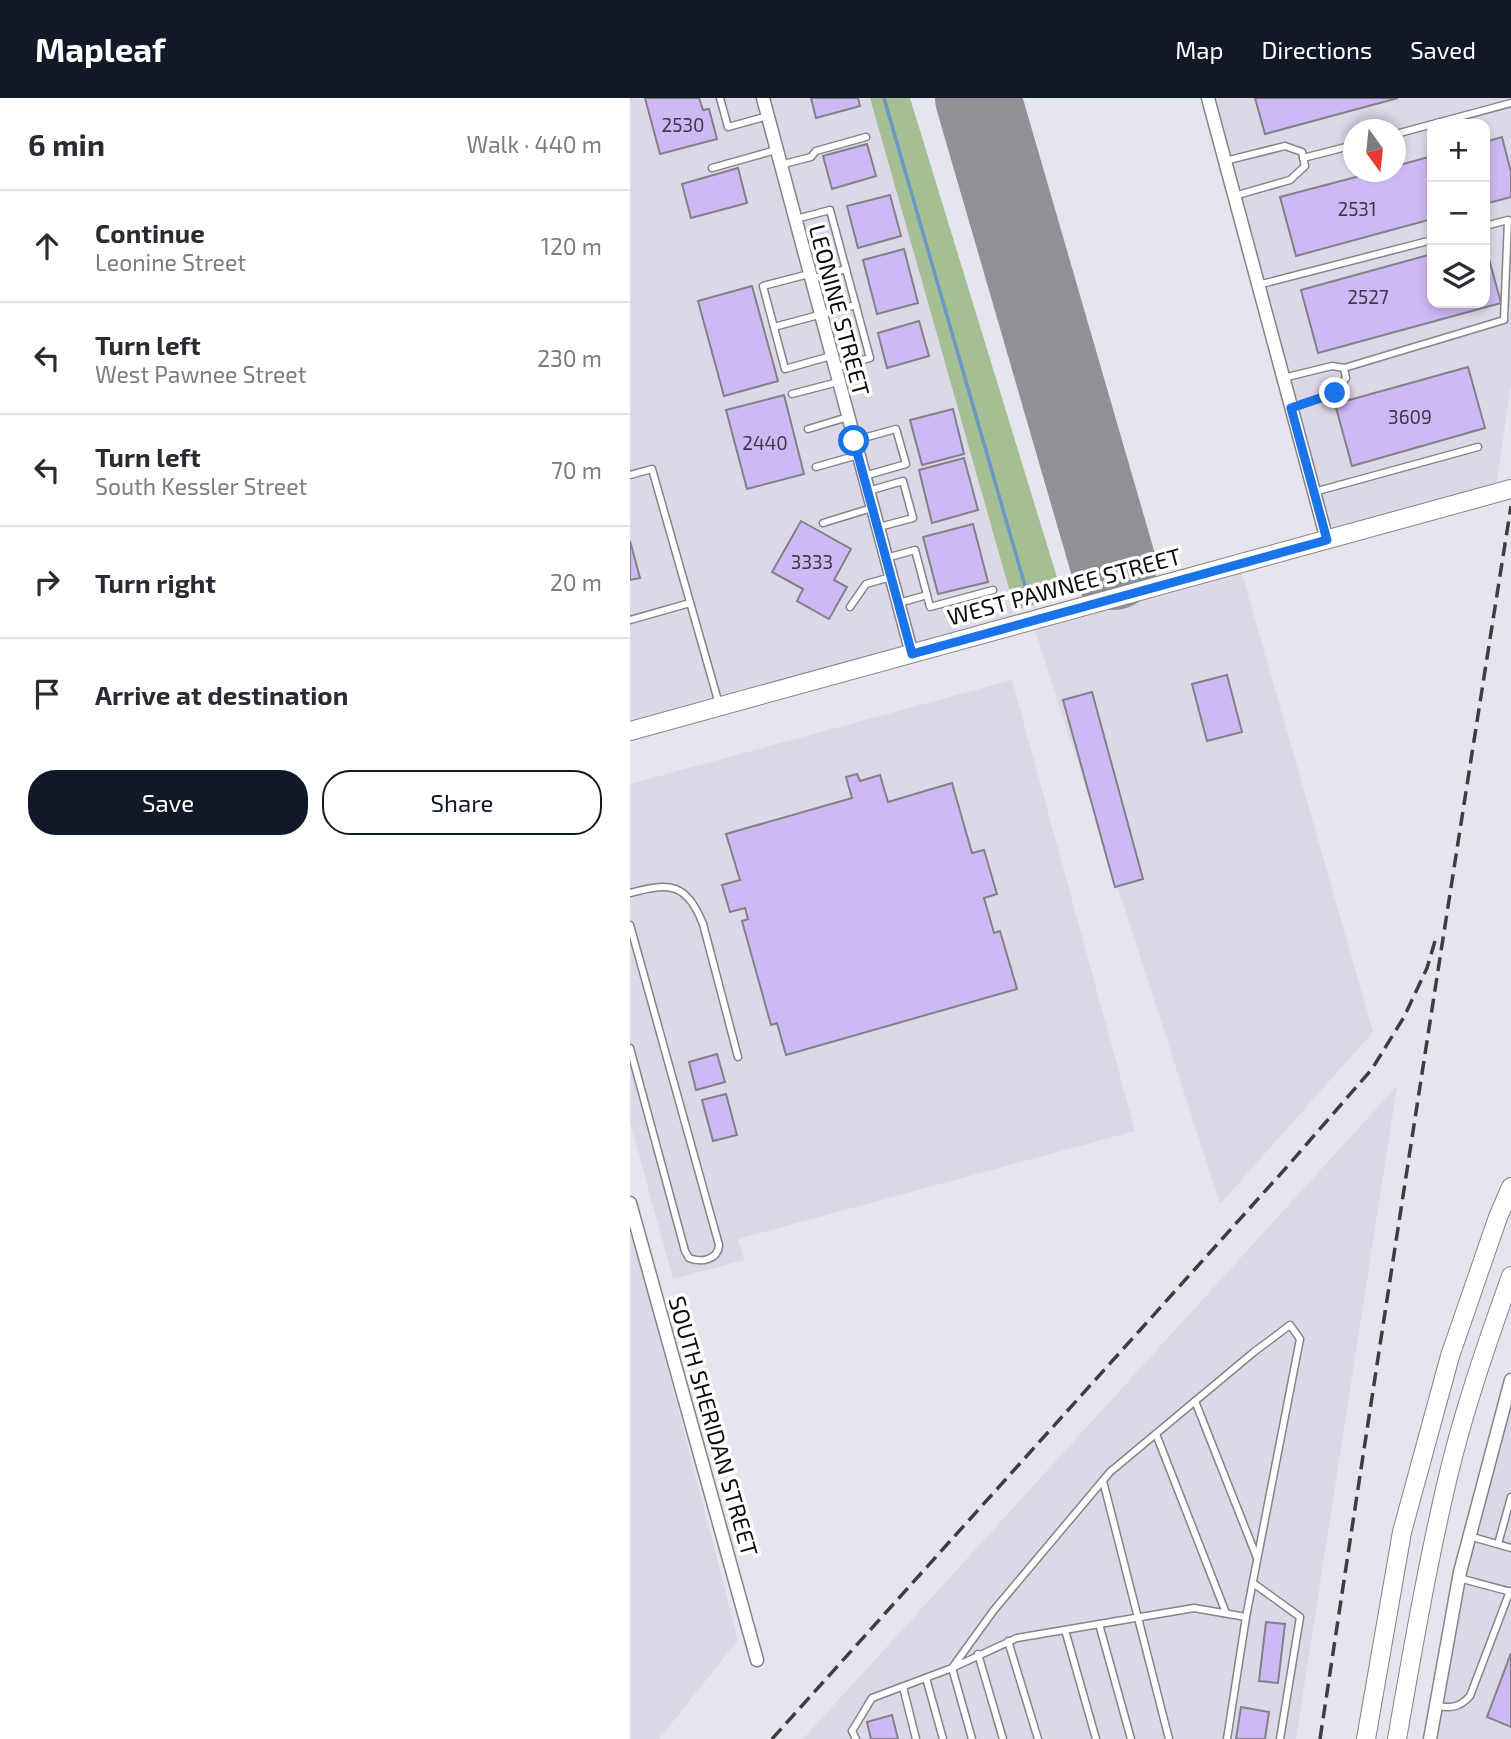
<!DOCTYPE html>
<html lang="en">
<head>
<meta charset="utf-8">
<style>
  :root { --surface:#fff; --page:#f7f7f7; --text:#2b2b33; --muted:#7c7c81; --line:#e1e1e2; --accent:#111827 }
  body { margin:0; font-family:"Exo 2",sans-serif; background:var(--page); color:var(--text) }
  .controls { position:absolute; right:21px; top:21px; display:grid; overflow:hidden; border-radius:14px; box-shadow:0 4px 10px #0003 }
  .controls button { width:63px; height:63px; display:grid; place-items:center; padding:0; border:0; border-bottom:2px solid var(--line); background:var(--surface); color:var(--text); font:35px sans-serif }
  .compass { position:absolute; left:713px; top:21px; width:63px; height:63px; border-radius:50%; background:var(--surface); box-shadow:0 4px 10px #0003; rotate:165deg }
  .stop { position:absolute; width:21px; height:21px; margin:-16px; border:5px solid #1a73e8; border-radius:50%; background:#fff }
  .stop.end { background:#1a73e8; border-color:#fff; box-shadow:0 2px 7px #0008 }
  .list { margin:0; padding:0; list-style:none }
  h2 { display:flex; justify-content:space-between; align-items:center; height:91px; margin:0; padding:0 28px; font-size:30px }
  h2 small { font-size:23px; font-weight:400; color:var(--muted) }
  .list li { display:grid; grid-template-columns:46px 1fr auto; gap:21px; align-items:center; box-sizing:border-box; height:112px; padding:0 28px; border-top:2px solid var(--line) }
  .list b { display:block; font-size:26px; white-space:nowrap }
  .list p { margin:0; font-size:23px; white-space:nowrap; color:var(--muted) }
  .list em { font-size:23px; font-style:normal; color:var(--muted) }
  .actions { display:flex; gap:14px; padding:21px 28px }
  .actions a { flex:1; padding:16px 0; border:2px solid var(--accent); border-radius:28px; text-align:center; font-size:24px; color:var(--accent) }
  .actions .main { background:var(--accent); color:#fff }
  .icon { flex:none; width:38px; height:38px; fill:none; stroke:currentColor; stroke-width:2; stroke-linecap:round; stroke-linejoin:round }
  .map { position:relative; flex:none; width:881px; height:1641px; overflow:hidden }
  header { display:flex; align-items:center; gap:42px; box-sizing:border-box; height:98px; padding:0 35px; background:var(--accent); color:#fff }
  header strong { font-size:33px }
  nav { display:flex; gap:38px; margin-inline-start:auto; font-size:24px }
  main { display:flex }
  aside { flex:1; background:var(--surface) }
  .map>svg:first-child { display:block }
  .built { fill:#dcd8e7; fill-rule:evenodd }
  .green { fill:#a3bf93 }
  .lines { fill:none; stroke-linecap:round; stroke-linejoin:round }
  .stream { stroke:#6b98c5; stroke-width:3.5 }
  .runway { stroke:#929096; stroke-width:86 }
  .building { fill:#cdb9f4; stroke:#838188; stroke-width:2 }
  .lane-casing { stroke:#85838b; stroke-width:9 }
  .street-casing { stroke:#85838b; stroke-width:15 }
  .secondary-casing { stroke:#85838b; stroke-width:20 }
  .lane { stroke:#fff; stroke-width:6 }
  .street { stroke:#fff; stroke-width:12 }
  .secondary { stroke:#fff; stroke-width:18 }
  .rail { stroke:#3e3d41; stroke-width:3.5; stroke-dasharray:14 7; stroke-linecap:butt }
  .route { stroke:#1a73e8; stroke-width:9 }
  .labels { text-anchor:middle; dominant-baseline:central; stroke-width:7; stroke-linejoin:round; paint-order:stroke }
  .number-label { font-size:19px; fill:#3d3748 }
  .street-label { font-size:23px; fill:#0d0c0f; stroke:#fff }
</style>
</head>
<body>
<header>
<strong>Mapleaf</strong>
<nav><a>Map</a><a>Directions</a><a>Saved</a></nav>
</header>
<main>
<aside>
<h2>6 min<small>Walk · 440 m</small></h2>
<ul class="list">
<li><svg class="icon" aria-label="ahead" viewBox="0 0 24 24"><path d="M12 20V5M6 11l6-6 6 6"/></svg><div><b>Continue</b><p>Leonine Street</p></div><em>120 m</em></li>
<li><svg class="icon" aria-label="left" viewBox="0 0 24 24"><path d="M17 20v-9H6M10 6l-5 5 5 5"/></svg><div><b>Turn left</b><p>West Pawnee Street</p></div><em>230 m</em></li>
<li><svg class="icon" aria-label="left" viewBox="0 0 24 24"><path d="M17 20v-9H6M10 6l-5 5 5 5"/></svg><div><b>Turn left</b><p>South Kessler Street</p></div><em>70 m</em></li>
<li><svg class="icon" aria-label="right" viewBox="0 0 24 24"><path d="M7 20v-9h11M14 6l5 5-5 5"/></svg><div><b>Turn right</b></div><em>20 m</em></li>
<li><svg class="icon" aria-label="arrive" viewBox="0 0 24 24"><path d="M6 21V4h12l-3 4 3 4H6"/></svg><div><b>Arrive at destination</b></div></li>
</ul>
<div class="actions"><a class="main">Save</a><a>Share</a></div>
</aside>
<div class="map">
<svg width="881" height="1641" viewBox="0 0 881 1641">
  <rect width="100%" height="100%" fill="#e6e4ec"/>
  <g class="built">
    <polygon points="0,0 240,0 389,526 0,633"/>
    <path d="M578 0H881V287L865 396 697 442ZM802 26H855V205H802ZM724 32H766V74H724Z"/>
    <polygon points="609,466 743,934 590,1106 402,523"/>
    <polygon points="382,582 505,1033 108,1141 114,1162 43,1181 0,1024 0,686"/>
    <polygon points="767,988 666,1641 173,1641"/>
    <polygon points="0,1125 108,1542 29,1641 0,1641"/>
    <polygon points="881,1282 881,1641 805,1641 839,1438"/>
  </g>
  <polygon class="green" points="240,0 280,0 433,499 385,512"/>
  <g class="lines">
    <polyline class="stream" points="254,0 396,491"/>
    <polyline class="runway" points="348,0 484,469"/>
  </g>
  <g class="building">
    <polygon points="15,0 69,0 73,12 79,11 87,41 30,56"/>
    <polygon points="181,0 228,0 230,8 186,20"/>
    <polygon points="625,0 768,0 635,36"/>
    <polygon points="872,39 881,74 881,99 855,106 855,44"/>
    <polygon points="237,46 246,78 202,91 193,58"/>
    <polygon points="802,58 802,121 666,158 650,99 745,74 766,74 766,68"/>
    <polygon points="108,70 117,105 61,120 52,86"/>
    <polygon points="260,97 271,138 228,150 217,108"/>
    <polygon points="855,146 871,205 688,255 671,192 802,156 802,205 855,205"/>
    <polygon points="274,151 288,205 247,216 233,162"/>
    <polygon points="122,188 148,283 94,298 68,203"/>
    <polygon points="289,223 299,258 257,270 248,235"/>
    <polygon points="838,269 855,330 722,368 705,306"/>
    <polygon points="154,297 174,376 117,391 96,312"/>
    <polygon points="323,311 334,356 292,367 280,322"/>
    <polygon points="334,360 348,412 302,425 289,372"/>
    <polygon points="171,423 221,451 204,482 217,489 199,521 167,503 173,491 142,474"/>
    <polygon points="343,426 358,484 308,496 293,439"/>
    <polygon points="0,443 10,480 0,482"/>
    <polygon points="597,577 612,634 577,643 562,586"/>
    <polygon points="462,594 513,781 485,789 433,602"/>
    <polygon points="227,676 230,683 250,677 258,704 322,685 342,755 354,752 367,796 354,800 364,835 370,833 387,891 156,957 147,925 141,927 112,823 118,821 115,810 100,814 92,787 110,782 96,736 222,700 216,679"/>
    <polygon points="87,956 95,984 66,992 59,964"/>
    <polygon points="96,996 107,1037 83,1043 72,1002"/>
    <polygon points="636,1524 655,1526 648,1585 629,1583"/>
    <polygon points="881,1555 881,1629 857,1619"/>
    <polygon points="611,1609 639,1614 635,1641 606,1641"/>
    <polygon points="262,1617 268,1641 241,1641 237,1624"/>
  </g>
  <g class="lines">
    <defs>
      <g id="lane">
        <polyline points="90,0 98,29 138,18"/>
        <polyline points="766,36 881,5"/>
        <polyline points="673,60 724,47"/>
        <polyline points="595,63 655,48 672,54 675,68 660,82 604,98"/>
        <polyline points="150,67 181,59 186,53 236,39"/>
        <polyline points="82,70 146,52"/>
        <polyline points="166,121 200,112 240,260 204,270"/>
        <polyline points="179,176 133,188 155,271 201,258"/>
        <polyline points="181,181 216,171"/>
        <polyline points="628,187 802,142"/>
        <polyline points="144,229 226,207"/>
        <polyline points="714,270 874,222 878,122 855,128"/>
        <polyline points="653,280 702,268 714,270 716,280 705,295 661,310"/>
        <polyline points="162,296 208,284"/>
        <polyline points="178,331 218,319"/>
        <polyline points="226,342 266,331 276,366 234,378"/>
        <polyline points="186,369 228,357"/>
        <polyline points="0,377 22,371 89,606"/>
        <polyline points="238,393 273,383 283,420 249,429"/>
        <polyline points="684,394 848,349"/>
        <polyline points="193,425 242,410"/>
        <polyline points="256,460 285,452 297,497 269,505"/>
        <polyline points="297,497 300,509 363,492"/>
        <polyline points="220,509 236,486 261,479"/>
        <polyline points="0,522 60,505"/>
        <path d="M0 795C40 784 57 785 73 826L108 959"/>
        <path d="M0 827 89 1147C88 1162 71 1165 59 1160L55 1153 0 950"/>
        <polyline points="565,1303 627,1460"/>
        <polyline points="526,1336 596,1515"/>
        <polyline points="473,1383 539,1641"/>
        <polyline points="839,1438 881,1450"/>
        <polyline points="868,1446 881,1399"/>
        <polyline points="829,1480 881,1494"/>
        <polyline points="623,1485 670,1519 650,1641"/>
        <polyline points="469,1526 501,1641"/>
        <polyline points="435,1532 466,1641"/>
        <polyline points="378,1543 408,1641"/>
        <polyline points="348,1556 373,1641"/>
        <polyline points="296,1580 313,1641"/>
        <polyline points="273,1589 286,1641"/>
        <path d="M806 1608C822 1610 829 1610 840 1598L880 1493"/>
        <polyline points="226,1641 222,1633 242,1600 322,1570 387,1540 564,1510 616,1519 597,1641"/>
        <polyline points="342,1641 322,1570 364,1512 480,1374 624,1254 660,1227 670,1241 616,1519"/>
      </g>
      <g id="street">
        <polyline points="133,0 282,556"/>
        <polyline points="578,0 697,442"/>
        <polyline points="0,1105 127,1562"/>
        <polyline points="800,1641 830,1474 881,1282"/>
      </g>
      <g id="secondary">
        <polyline points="0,633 881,391"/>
        <polyline points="736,1641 772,1434 820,1258 868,1119 881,1089"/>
        <path d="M767 1641C782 1555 797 1468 817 1383 833 1314 857 1245 881 1178"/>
      </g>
    </defs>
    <use href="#lane" class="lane-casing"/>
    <use href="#street" class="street-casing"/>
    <use href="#secondary" class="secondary-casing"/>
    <use href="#lane" class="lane"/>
    <use href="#street" class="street"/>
    <use href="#secondary" class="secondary"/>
    <g class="rail">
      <polyline points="142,1641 655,1071 742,971 774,919 797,870 805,843"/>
      <path d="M690 1641C752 1230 816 819 881 408"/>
    </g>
  </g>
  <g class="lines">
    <polyline class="route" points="224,343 282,556 697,442 661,310 705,295"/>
  </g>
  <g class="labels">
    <g class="number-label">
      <text x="53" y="26">2530</text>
      <text x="727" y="110">2531</text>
      <text x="738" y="198">2527</text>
      <text x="780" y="318">3609</text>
      <text x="135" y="344">2440</text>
      <text x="182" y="463">3333</text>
    </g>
    <g class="street-label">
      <text transform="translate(210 212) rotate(75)">LEONINE STREET</text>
      <text transform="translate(434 488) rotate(-15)">WEST PAWNEE STREET</text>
      <text transform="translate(84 1328) rotate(74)">SOUTH SHERIDAN STREET</text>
    </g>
  </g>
</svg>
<div class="controls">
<button>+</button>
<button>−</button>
<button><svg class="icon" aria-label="layers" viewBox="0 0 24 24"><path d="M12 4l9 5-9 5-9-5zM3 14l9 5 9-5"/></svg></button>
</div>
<svg class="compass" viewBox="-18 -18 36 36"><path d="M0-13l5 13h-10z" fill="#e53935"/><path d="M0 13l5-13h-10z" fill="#7c7c81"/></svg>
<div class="stop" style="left:224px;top:343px"></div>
<div class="stop end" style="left:705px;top:295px"></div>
</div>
</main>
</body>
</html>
